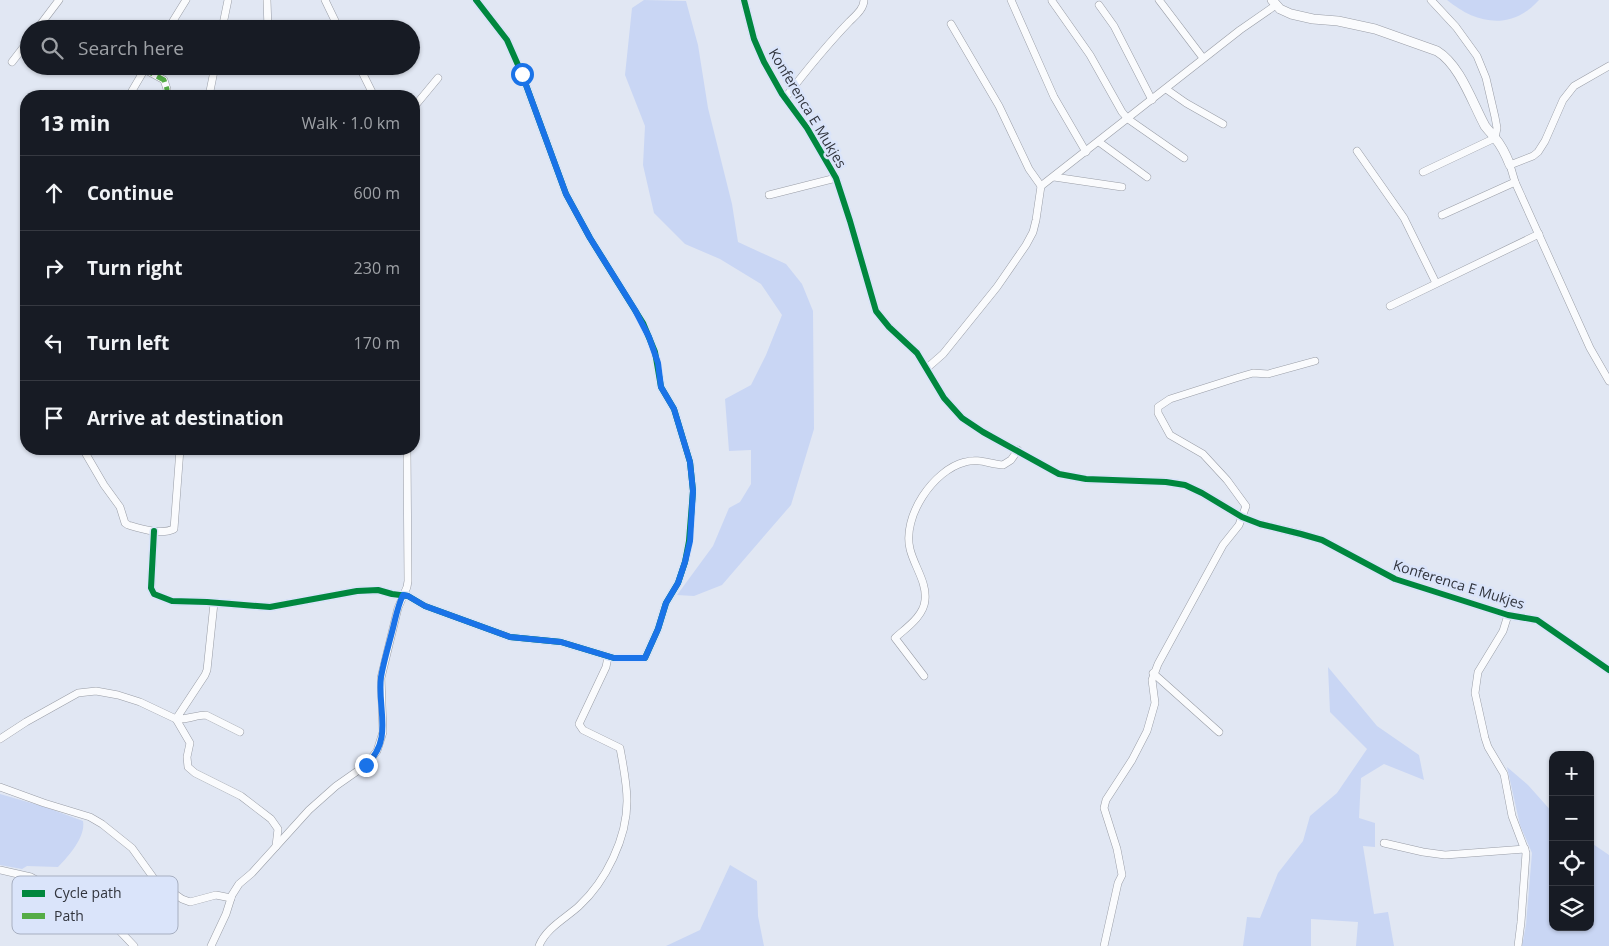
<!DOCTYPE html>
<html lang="en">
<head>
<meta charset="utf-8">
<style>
  :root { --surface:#171b24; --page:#242831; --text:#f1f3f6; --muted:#9ea1a6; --line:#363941 }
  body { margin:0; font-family:"Open Sans",sans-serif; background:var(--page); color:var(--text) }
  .controls { position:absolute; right:15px; bottom:15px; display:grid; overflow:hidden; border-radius:10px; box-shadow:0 1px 4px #0004 }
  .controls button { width:45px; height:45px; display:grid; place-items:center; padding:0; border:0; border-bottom:1px solid var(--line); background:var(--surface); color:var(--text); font:25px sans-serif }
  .stop { position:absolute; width:15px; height:15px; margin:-11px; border:4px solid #1a73e8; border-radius:50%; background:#fff }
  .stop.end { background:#1a73e8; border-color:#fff; box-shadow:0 1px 5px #0008 }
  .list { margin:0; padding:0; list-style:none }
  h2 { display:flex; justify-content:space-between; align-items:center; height:65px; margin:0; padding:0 20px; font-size:21px }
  h2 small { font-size:16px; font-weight:400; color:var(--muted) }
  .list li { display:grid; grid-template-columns:32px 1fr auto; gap:15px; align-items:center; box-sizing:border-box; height:75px; padding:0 20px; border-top:1px solid var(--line) }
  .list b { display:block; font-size:19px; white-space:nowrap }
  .list em { font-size:16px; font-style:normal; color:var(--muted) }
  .icon { flex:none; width:28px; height:28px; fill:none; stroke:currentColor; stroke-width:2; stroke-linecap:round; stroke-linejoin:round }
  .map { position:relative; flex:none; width:1609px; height:946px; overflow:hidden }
  .search { position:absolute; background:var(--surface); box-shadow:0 1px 4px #0004; left:20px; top:20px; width:400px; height:55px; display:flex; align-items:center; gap:12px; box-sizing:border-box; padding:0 18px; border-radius:28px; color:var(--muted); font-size:19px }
  .panel { position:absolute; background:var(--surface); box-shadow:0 1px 4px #0004; left:20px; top:90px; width:400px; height:365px; border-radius:20px }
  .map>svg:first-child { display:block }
  .green { fill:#c9d6f4 }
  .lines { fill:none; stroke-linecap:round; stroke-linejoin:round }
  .minor-casing { stroke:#999da6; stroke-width:8 }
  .tertiary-casing { stroke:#999da6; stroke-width:10 }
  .minor { stroke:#fafbfd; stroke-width:7 }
  .tertiary { stroke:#fafbfd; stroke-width:9 }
  .quiet { stroke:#54ac46; stroke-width:5; stroke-dasharray:10 5; stroke-linecap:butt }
  .cycleway-casing { stroke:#dae4fa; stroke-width:9 }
  .cycleway { stroke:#00873e; stroke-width:6 }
  .route { stroke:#1a73e8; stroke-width:6 }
  .labels { text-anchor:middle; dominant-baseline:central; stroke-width:5; stroke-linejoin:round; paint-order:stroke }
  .street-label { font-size:14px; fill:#31343d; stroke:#dae4fa }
  .key { fill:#dae4fa; stroke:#a7afc1; stroke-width:1 }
  .key-label { font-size:14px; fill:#31343d }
</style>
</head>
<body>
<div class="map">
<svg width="1609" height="946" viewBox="0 0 1609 946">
  <rect width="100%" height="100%" fill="#e1e7f3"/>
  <g class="green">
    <polygon points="644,0 686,1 698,45 708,108 732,204 738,242 786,264 802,284 813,311 814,429 791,505 722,585 694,596 677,595 713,546 729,508 740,502 751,484 751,450 729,451 725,399 751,385 766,355 782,315 761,284 720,259 685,244 654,213 643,165 645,126 625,75 632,8"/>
    <path d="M1447 0H1539C1511 31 1476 24 1447 0Z"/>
    <polygon points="1328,667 1377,726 1419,755 1424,780 1384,764 1361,778 1359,818 1375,823 1375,847 1363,846 1374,914 1388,912 1394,946 1356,946 1358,922 1311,919 1311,946 1243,946 1247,917 1260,918 1278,873 1303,841 1310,816 1337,793 1367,749 1330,712"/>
    <polygon points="1507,767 1528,785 1553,813 1553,927 1590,927 1590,842 1609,855 1609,946 1522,946 1526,925 1532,853 1520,825"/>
    <path d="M0 794 45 807 83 821C86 837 68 857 58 867L27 866 22 869 0 865Z"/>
    <polygon points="730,865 757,881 758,916 764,946 666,946 700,930"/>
  </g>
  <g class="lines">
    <defs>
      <g id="minor">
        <polyline points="267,0 268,29"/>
        <polyline points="325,0 339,29"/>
        <polyline points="744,0 754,39 764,62 782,94 807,128 836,178 850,221 876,311 889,327 917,353 944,398 962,418 983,432 1059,474 1086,479 1166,482 1185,485 1202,493 1242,517 1260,524 1301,534 1322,540 1395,579 1508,615 1537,620 1609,670"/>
        <polyline points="1011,0 1054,97 1086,152"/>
        <polyline points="1159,0 1203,58"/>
        <polyline points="1052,1 1090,55 1122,112 1128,119 1184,158"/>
        <polyline points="1099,5 1114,26 1152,100"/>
        <polyline points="951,24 999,106 1029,169 1041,186"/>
        <polyline points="37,29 59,0"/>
        <polyline points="168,29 186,0"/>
        <polyline points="222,29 228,0"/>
        <polyline points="12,62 29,40"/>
        <polyline points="359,66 374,96"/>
        <polyline points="1609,66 1574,86 1563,100 1545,141 1538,152 1533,156 1510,165 1515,182 1590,348 1609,381"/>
        <polyline points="144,69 164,80 167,89 166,96"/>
        <polyline points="1166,89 1186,103 1223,124"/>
        <polyline points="129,96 146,67"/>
        <polyline points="209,96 215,66"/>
        <path d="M785 98C805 72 826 46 849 22 855 16 864 9 864 0"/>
        <polyline points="414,107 438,78"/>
        <polyline points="1099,142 1147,177"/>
        <polyline points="1357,151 1404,218 1436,283"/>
        <polyline points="1423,172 1495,138 1497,128 1495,117 1486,78 1477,56 1456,27 1431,0"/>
        <polyline points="1054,177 1122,187"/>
        <polyline points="769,195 836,178"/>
        <polyline points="1442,215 1515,182"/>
        <polyline points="1390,306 1539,234"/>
        <polyline points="927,368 943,354 997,287 1026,245 1033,232 1036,220 1041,186 1240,30 1276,5"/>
        <path d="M83 449 104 485 120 507 125 523 128 525C142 529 161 535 174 529L180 449"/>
        <polyline points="154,531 151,588 154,594 172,601 207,602 270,607 357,591 378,590 392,594 408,596 425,606 510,637 561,642 614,658 645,658 658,629 666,603 678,583 685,562 689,541 693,491 690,462 674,409 661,387 655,352 643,323 590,238 566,194 522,74 507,40 476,0"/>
        <path d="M214 603 207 670 205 675 176 719C187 720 196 715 206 715L240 732"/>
        <polyline points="1508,615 1503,631 1478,672 1475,693 1485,738 1488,747 1504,774 1512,816 1526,853 1521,922 1518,946"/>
        <polyline points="1153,673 1219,732"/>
        <path d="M924 676 895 638C906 628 924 616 925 600 927 582 914 566 910 549 902 517 933 470 965 462 979 458 989 464 1003 465L1011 460 1018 450"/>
        <polyline points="0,739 26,722 78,693 96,691 118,695 140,702 176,719 190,743 187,757 188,767 195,773 241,796 271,819 278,829 276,846"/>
        <polyline points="0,787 44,803 90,817 102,824 132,848 155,880 182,899 190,902 216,895 231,898"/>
        <polyline points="1384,843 1423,852 1445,855 1525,849"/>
        <polyline points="0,870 31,877 69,898 116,927 134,946"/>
        <polyline points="211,946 226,914 232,895 239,884 252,873 309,810 336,786 366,765 377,751 383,732 381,678 398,608 407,587 408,581 407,449"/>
        <path d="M539 946C546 928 566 918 579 906 606 881 627 838 627 801 627 783 623 765 620 748L583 730 579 724 606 667 608 657"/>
        <polyline points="1104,946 1118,883 1122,875 1117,849 1104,808 1106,800 1132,760 1147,731 1155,703 1152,680 1158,664 1223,545 1239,525 1246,506 1227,480 1203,454 1170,435 1158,413 1158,407 1170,399 1236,378 1253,373 1268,374 1315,361"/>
      </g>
      <path id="tertiary" d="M1272 0 1280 9 1291 14 1313 19 1338 21 1375 29 1437 51C1460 65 1472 102 1485 126 1488 130 1492 134 1495 138 1502 146 1506 155 1510 165"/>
    </defs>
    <use href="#minor" class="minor-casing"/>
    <use href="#tertiary" class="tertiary-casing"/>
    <use href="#minor" class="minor"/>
    <use href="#tertiary" class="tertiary"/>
    <polyline class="quiet" points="144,69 164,80 167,89 166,96"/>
    <defs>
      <g id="cycleway">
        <polyline points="744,0 754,39 764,62 782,94 807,128 836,178 850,221 876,311 889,327 917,353 944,398 962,418 983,432 1059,474 1086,479 1166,482 1185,485 1202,493 1242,517 1260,524 1301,534 1322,540 1395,579 1508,615 1537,620 1609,670"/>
        <polyline points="154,531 151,588 154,594 172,601 207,602 270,607 357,591 378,590 392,594 408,596 425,606 510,637 561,642 614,658 645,658 658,629 666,603 678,583 685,562 689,541 693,491 690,462 674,409 661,387 655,352 643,323 590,238 566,194 522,74 507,40 476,0"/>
      </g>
    </defs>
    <use href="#cycleway" class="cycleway-casing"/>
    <use href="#cycleway" class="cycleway"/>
  </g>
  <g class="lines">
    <path class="route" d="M366 765C394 739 377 709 381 677 384 660 389 644 393 628 396 616 398 605 403 595L408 596 425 606 510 637 561 642 614 658H645L658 629 666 603 678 583 685 562 690 541 693 491 690 462 674 409 661 387 658 363 649 337 635 310 590 238 566 194 522 74"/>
  </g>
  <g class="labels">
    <g class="street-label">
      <text transform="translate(808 108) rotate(59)">Konferenca E Mukjes</text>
      <text transform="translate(1459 584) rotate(17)">Konferenca E Mukjes</text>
    </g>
  </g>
  <rect x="12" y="876" width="166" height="58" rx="8" class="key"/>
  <rect x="22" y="890" width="23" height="7" fill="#00873e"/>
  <rect x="22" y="913" width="23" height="6" fill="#54ac46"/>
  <g class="key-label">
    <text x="54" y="898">Cycle path</text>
    <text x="54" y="921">Path</text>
  </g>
</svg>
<div class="controls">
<button>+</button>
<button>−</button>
<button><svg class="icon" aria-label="locate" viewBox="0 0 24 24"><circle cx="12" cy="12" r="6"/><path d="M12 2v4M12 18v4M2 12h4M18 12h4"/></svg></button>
<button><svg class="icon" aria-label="layers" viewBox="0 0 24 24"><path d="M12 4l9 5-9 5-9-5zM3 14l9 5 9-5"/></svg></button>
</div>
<div class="stop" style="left:522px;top:74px"></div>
<div class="stop end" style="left:366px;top:765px"></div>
<div class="search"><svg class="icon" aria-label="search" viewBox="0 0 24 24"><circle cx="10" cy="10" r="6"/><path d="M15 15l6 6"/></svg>Search here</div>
<section class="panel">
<h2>13 min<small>Walk · 1.0 km</small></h2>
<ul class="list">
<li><svg class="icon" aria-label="ahead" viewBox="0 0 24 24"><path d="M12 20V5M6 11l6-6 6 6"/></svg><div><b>Continue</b></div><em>600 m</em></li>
<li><svg class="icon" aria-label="right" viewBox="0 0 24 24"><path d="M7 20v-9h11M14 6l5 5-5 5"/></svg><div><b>Turn right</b></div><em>230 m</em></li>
<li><svg class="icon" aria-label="left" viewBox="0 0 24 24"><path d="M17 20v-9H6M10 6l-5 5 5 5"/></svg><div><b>Turn left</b></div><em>170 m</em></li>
<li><svg class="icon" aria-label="arrive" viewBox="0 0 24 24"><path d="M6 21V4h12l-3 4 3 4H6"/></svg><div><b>Arrive at destination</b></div></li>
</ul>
</section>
</div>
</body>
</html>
